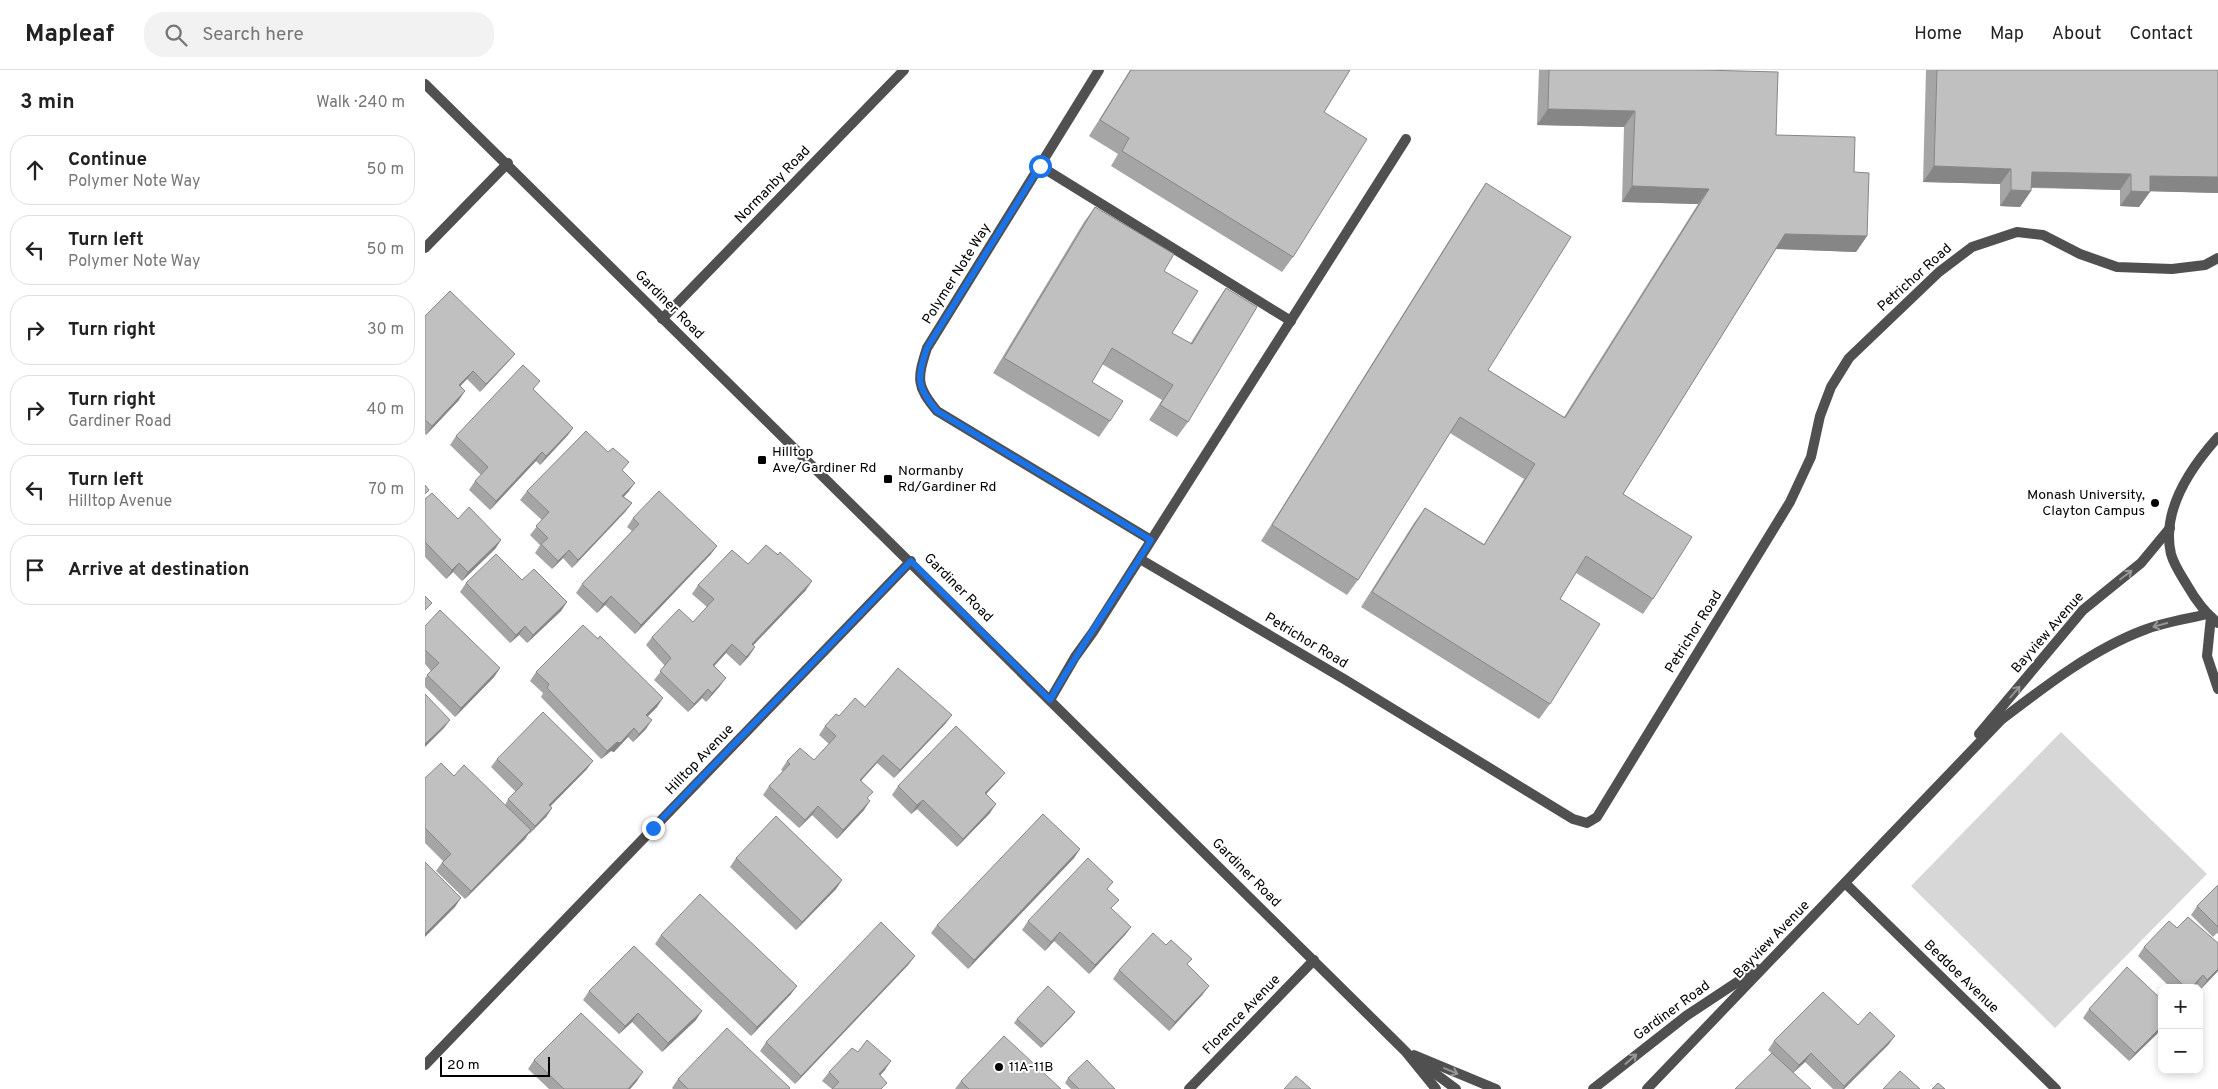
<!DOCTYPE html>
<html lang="en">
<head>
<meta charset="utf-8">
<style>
  :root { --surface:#fff; --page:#f2f2f2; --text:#222; --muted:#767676; --line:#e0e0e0 }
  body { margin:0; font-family:Overpass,sans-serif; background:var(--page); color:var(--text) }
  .controls { position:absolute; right:15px; bottom:15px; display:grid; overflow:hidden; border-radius:10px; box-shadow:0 2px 8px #0003 }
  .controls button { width:45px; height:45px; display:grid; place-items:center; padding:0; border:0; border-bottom:1px solid var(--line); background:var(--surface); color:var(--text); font:25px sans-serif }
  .scale { position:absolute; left:15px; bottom:12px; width:110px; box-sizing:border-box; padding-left:5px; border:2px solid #000; border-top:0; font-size:14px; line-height:18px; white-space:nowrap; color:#000; -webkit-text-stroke:4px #fff; paint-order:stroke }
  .stop { position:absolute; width:15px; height:15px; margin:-11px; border:4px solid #1a73e8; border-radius:50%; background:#fff }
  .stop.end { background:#1a73e8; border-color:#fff; box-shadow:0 1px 5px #0008 }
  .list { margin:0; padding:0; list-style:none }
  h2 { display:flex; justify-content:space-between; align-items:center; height:65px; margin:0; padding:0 20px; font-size:21px }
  h2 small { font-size:16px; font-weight:400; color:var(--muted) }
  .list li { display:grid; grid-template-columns:32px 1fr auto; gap:15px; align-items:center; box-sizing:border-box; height:70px; margin:0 10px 10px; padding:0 10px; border:1px solid var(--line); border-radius:20px }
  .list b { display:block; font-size:19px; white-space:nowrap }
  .list p { margin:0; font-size:16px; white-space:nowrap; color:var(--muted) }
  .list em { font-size:16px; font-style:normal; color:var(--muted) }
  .icon { flex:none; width:28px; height:28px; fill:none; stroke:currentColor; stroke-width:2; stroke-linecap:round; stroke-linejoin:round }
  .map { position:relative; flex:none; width:1793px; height:1019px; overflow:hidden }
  header { display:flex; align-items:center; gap:30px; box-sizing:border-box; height:70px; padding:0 25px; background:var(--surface); border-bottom:1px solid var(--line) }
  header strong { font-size:24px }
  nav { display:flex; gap:28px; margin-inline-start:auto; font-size:18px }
  .search { width:350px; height:45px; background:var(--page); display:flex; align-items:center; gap:12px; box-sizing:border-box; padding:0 18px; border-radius:20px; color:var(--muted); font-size:19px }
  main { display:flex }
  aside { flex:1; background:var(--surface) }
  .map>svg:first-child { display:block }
  .green { fill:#d7d7d7 }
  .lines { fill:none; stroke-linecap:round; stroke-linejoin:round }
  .service { stroke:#505050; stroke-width:10 }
  .minor { stroke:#505050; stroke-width:10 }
  .tertiary { stroke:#505050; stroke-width:10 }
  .wall { fill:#a5a5a5 }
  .shaded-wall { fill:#868686 }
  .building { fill:#c0c0c0; stroke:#868686 }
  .oneway { stroke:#969696 }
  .route { stroke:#1a73e8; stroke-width:6 }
  .poi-dot { fill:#000; stroke:#fff; stroke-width:2 }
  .labels { text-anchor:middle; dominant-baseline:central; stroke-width:4; stroke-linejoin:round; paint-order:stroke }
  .street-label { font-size:14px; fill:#000; stroke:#fff }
  .poi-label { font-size:14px; fill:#000; stroke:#fff; text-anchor:start }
</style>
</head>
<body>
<header>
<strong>Mapleaf</strong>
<div class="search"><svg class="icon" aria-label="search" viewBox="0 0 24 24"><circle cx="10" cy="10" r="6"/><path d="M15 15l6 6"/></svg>Search here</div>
<nav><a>Home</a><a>Map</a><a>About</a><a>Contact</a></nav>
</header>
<main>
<aside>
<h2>3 min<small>Walk · 240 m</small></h2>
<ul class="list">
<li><svg class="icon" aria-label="ahead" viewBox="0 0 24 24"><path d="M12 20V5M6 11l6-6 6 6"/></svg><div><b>Continue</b><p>Polymer Note Way</p></div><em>50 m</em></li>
<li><svg class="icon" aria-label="left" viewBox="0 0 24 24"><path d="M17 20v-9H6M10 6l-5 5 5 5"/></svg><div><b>Turn left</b><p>Polymer Note Way</p></div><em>50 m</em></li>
<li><svg class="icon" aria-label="right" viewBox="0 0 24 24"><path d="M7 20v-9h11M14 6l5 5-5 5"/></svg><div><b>Turn right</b></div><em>30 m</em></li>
<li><svg class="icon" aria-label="right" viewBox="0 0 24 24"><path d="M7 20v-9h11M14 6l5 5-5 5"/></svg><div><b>Turn right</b><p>Gardiner Road</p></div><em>40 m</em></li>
<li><svg class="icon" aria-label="left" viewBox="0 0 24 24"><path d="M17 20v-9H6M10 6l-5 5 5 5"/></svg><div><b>Turn left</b><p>Hilltop Avenue</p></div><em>70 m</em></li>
<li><svg class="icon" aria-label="arrive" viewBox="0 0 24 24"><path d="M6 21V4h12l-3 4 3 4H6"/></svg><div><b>Arrive at destination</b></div></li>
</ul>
</aside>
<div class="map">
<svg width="1793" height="1019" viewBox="0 0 1793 1019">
  <rect width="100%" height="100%" fill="#fff"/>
  <polygon class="green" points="1636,662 1782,804 1630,958 1486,816"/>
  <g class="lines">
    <g class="service">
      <path d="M674 0 502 278C492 309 491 316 512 341L726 470"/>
      <polyline points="615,96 866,251"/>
      <polyline points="715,489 919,609 1148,749 1162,753 1172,747 1365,432 1386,387 1395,346 1406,317 1424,288 1514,202 1547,177 1592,162 1618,165 1655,184 1692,197 1747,199 1780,195 1793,188"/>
      <polyline points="625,630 650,587 668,562 981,69"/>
    </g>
    <g class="minor">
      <polyline points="0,178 83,93"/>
      <path d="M1793 367C1766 397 1736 441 1746 484 1749 495 1756 505 1762 515 1770 529 1780 543 1793 553"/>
      <polyline points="1786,547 1782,586 1793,619"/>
      <polyline points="1554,664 1658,540 1716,493 1745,458"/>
      <polyline points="1421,814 1631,1019"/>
      <polyline points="989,985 1071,1019"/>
      <polyline points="0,995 486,491"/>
      <polyline points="764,1019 889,890"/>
      <polyline points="1168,1019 1261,946 1332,899"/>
      <path d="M1222 1019 1576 650C1619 617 1668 579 1719 560 1739 552 1762 549 1783 544"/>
    </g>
    <g class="tertiary">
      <path d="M0 14C327 336 655 658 981 982L1011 1019"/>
      <polyline points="237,249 479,0"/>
      <polyline points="992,990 1031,1019"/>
    </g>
  </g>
  <g class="wall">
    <polygon points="705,0 925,0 899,42 868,187 857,202 686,96 693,84 664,66"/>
    <polygon points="1114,0 1277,0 1351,65 1429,102 1442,166 1431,182 1351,179 1198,424 1228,529 1218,544 1151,503 1135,529 1125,634 1114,649 936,537 989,453 1000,438 1059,474 1099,409 1025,363 933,510 922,525 836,471 1050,129 1061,113 1063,300 1139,347 1273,134 1197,132 1199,57 1112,55"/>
    <polygon points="1501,0 1793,0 1793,123 1725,121 1714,137 1695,136 1695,120 1606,118 1606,121 1595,137 1575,136 1575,114 1498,112"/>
    <polygon points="670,137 739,201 747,263 765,274 790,234 801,218 763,352 752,367 724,350 737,330 677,294 667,312 685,351 674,367 568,303 659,152"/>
    <polygon points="0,246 90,284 83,292 55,322 42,309 35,316 34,330 1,365 0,364"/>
    <polygon points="109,320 148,358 142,366 115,395 111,391 65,440 44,420 50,411 56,405 25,375 31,366"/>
    <polygon points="198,401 204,421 199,427 207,433 200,442 147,498 138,488 127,499 110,483 115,475 105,465 117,450 95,430 102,421"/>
    <polygon points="0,429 33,449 76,470 70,479 37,511 28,502 21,509 0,487"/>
    <polygon points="208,448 286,484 210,564 180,535 172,543 151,523 157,514 207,461 202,457"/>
    <polygon points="323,494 381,520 328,575 330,577 324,586 315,596 301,583 289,596 295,616 281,632 277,628 263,642 229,610 240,596 221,575 227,567 268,552 282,537 267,524 273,515"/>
    <polygon points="97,510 142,532 136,541 102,573 94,565 85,573 35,522 41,513"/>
    <polygon points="0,556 75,598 69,607 30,647 0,617 0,608 6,601 0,594"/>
    <polygon points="111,602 232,637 223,646 221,659 208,672 203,667 189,682 186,681 176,689 116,627 118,623 105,611"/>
    <polygon points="440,637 521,653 469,708 452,693 436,711 443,728 439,740 412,769 387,745 374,758 338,725 344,716 358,701 356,700 362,691 389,690 404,674 394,665 400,656 414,646"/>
    <polygon points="72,689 162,699 125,736 127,738 121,747 104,764 103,764 100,769 40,829 11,801 18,791 0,773 0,708 29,706 80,735 83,729 91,722 66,697"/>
    <polygon points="580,703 573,711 561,724 565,743 532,777 492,739 486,744 467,725 473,716"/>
    <polygon points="655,779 649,788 543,899 506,863 512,855"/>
    <polygon points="311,788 417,810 411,819 371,860 305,797"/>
    <polygon points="1793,815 1793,864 1792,863 1788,867 1766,845 1772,836"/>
    <polygon points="683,820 687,839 706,857 700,865 664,904 629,871 620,881 597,860 603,851"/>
    <polygon points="1752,858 1793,901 1776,919 1772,914 1768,918 1746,918 1713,886 1719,877"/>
    <polygon points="236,865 366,924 326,966 230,874"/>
    <polygon points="484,894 370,1014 335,981 341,972"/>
    <polygon points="762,895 778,924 744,961 688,909 694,900"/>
    <polygon points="164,921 271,950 237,982 207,952 194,964 158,930"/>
    <polygon points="1737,930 1737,959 1704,991 1658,948 1664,939"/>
    <polygon points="650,942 647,946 616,978 589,953 592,949"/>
    <polygon points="1433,955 1464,974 1419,1019 1408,1019 1380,992 1368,1003 1343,980 1349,971"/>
    <polygon points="433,982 460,1000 455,1005 407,1019 397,1011 404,1002"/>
    <polygon points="109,990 212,1011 205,1019 124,1019 103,999"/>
    <polygon points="643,1008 690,1019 646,1019 640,1013"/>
    <polygon points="253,1009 364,1019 248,1019 247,1018"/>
    <polygon points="536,1011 636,1019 530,1019"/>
  </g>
  <g class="shaded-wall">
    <polygon points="1123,39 1210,41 1199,57 1112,55"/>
    <polygon points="1509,96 1586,99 1575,114 1498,112"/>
    <polygon points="1607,102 1706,104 1695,120 1596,117"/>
    <polygon points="1725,106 1793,107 1793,123 1714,121"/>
    <polygon points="1207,116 1284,119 1273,134 1197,132"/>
    <polygon points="1586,120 1606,121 1595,137 1575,136"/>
    <polygon points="1706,121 1725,122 1714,137 1695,136"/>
    <polygon points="1360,164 1442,166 1431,182 1350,179"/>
    <polygon points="90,284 83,292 55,322 61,314"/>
    <polygon points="48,301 42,309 28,324 34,315"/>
    <polygon points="40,321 34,330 1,365 7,356"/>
    <polygon points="148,358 142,366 115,395 121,386"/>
    <polygon points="117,382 111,391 65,440 71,431"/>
    <polygon points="210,413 204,421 191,434 197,426"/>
    <polygon points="207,433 200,442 147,498 153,490"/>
    <polygon points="76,470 70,479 37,511 43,502"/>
    <polygon points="292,476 286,484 210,564 216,555"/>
    <polygon points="144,480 138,488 127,499 133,491"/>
    <polygon points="34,493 28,502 21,509 27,500"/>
    <polygon points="387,511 381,520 321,583 327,574"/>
    <polygon points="186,526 180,535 172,543 178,534"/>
    <polygon points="142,532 136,541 102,573 108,565"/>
    <polygon points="100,556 94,565 85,573 91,565"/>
    <polygon points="307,574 301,583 282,604 288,595"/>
    <polygon points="330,577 324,586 315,596 321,587"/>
    <polygon points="75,598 69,607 30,647 36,638"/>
    <polygon points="301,608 295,616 281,632 287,623"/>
    <polygon points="283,619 277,628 263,642 269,634"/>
    <polygon points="238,628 232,637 215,654 221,645"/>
    <polygon points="527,645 521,653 469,708 475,700"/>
    <polygon points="25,650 19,658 0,677 0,674"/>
    <polygon points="227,650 221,659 208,672 214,664"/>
    <polygon points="209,658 203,667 189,682 186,681 176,689 182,681 192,672"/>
    <polygon points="458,685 452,693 429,718 435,710"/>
    <polygon points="168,691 162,699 118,744 124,735"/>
    <polygon points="580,703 573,711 554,732 560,723"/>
    <polygon points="498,730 492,739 486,744 492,735"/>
    <polygon points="445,731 439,740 412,769 418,760"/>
    <polygon points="571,734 565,743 532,777 538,769"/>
    <polygon points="393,736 387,745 374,758 380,750"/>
    <polygon points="127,738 121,747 104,764 110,756"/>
    <polygon points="106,760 100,769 40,829 46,821"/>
    <polygon points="655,779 649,788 543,899 549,890"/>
    <polygon points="417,810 411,819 371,860 377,852"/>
    <polygon points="36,828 30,837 0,867 0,864"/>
    <polygon points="706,857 700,865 664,904 670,895"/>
    <polygon points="635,862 629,871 620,881 626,872"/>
    <polygon points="490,886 484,894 370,1014 376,1006"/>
    <polygon points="1793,899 1793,901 1776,919 1782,910"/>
    <polygon points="1778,905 1772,914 1768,918 1766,918"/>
    <polygon points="372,916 366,924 326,966 332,957"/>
    <polygon points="784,916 778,924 744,961 750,952"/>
    <polygon points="277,941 271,950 237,982 243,973"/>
    <polygon points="650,942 647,946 616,978 619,974"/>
    <polygon points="213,943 207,952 194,964 200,956"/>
    <polygon points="1737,956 1737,959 1704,991 1710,983"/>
    <polygon points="1470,966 1464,974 1419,1019 1417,1019"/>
    <polygon points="1386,983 1380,992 1368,1003 1374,995"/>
    <polygon points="466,991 460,1000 448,1013 454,1004"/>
    <polygon points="218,1002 212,1011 205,1019 203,1019"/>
  </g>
  <g class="building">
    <polygon points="706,0 925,0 899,42 942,69 868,187 697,81 704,68 675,50"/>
    <polygon points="1124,0 1277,0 1353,2 1351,65 1430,67 1429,102 1444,103 1442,166 1360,164 1198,424 1267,467 1228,529 1161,486 1135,529 1175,554 1125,634 947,522 1000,438 1059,475 1110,394 1035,347 933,510 847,455 1061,113 1146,167 1063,300 1140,348 1284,119 1207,116 1210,41 1123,39"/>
    <polygon points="1512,0 1793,0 1793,107 1725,106 1725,122 1706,121 1706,104 1607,102 1606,121 1586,120 1586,99 1509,96"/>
    <polygon points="670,137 749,184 739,201 773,221 747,263 767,274 801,218 832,237 763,352 735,335 748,315 687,278 667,312 698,331 685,351 579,288"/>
    <polygon points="25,221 90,284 61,314 48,301 34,315 40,321 7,356 0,350 0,246"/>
    <polygon points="98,295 115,311 108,319 148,358 121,386 117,382 71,431 50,411 63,397 31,366"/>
    <polygon points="161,361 183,382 188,378 204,392 197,400 210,413 197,426 207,433 153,490 144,480 133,491 116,474 123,468 111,456 124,442 102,421"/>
    <polygon points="0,415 4,420 0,424"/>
    <polygon points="234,421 292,476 216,555 186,526 178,534 157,514 214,454 208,448"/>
    <polygon points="7,423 33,449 44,437 76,470 43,502 34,493 27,500 0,472 0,429"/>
    <polygon points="341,475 353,485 355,482 387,511 327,574 330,577 321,587 307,574 288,595 301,608 287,623 283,619 269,634 235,601 246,588 227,567 254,539 268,552 289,529 273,515 307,480 323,494"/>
    <polygon points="71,484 97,510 109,499 142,532 108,565 100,556 91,565 41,513"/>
    <polygon points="0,526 7,533 0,540"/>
    <polygon points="15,540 75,598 36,638 2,605 14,593 0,580 0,556"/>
    <polygon points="158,555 173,569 175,566 238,628 221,645 227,650 214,664 209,658 195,673 192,672 182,681 122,618 124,614 111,602"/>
    <polygon points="473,598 527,645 475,700 458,685 435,710 448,722 442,728 445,731 418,760 393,736 380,750 344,716 365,694 362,691 375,678 389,690 411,666 400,656 411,644 414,646 430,628 440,637"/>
    <polygon points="0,624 25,650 0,674"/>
    <polygon points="118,642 168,691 124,735 127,738 110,756 83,729 98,714 72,689"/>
    <polygon points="531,656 580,703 560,723 571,734 538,769 498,730 492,735 473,716"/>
    <polygon points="16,693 29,706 39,695 106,760 46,821 17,793 26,784 0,758 0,708"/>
    <polygon points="618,744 655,779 549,890 512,855"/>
    <polygon points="351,746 417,810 377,852 311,788"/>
    <polygon points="663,788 688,812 682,819 694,830 686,838 706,857 670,895 635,862 626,872 603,851"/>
    <polygon points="0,792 36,828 0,864"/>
    <polygon points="1793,815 1793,857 1772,836"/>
    <polygon points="275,824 372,916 332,957 236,865"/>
    <polygon points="1763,847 1793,873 1793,899 1782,910 1778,905 1766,918 1761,918 1719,877 1744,851 1752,858"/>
    <polygon points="456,852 490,886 376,1006 341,972"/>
    <polygon points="728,863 741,875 746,870 767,889 762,894 784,916 750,952 694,900"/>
    <polygon points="209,876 277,941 243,973 213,943 200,956 164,921"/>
    <polygon points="1702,897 1737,930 1737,956 1710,983 1664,939"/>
    <polygon points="623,916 650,942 619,974 592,949"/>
    <polygon points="1398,922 1433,955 1445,942 1470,966 1419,1016 1386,983 1374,995 1349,971"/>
    <polygon points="156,943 218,1002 203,1019 139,1019 109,990"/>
    <polygon points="302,958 365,1018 364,1019 263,1019 253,1009"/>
    <polygon points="579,966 636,1019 544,1019 536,1011"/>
    <polygon points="442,970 466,991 454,1004 462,1013 456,1019 407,1019 414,1012 404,1002 427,978 433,982"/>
    <polygon points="1347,983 1386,1019 1310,1019"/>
    <polygon points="662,990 690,1019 654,1019 643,1008"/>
    <polygon points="1475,1001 1495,1019 1458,1019"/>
    <polygon points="871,1006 886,1019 859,1019"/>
    <polygon points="1513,1013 1520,1019 1507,1019"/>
  </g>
  <defs><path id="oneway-shaft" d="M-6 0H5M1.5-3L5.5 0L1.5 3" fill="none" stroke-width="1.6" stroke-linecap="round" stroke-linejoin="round" transform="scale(1.25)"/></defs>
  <g class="oneway">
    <use href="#oneway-shaft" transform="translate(1701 505) rotate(-37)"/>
    <use href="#oneway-shaft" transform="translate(1735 555) rotate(165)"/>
    <use href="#oneway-shaft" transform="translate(1590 622) rotate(-49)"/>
    <use href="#oneway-shaft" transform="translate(1206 989) rotate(-41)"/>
    <use href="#oneway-shaft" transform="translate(1026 1001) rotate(23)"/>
  </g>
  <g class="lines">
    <path class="route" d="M228 758 486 491 625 630C656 575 693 524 726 470L512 341C491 316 492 309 502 278L615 96"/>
  </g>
  <g class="poi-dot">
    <rect x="332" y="385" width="10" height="10" rx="2.5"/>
    <rect x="458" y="404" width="10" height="10" rx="2.5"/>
    <circle cx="1730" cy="433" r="5"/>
    <circle cx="574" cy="997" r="5"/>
  </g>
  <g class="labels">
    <g class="street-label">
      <text transform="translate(348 115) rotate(-46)">Normanby Road</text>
      <text transform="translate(532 204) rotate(-58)">Polymer Note Way</text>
      <text transform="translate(1490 208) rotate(-42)">Petrichor Road</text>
      <text transform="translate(244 235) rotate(45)">Gardiner Road</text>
      <text transform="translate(533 518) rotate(45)">Gardiner Road</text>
      <text transform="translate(1269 562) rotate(-58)">Petrichor Road</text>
      <text transform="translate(1623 563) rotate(-49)">Bayview Avenue</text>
      <text transform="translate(881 571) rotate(31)">Petrichor Road</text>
      <text transform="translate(275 690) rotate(-46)">Hilltop Avenue</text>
      <text transform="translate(821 803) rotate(45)">Gardiner Road</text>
      <text transform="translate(1347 870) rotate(-46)">Bayview Avenue</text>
      <text transform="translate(1536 907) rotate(44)">Beddoe Avenue</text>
      <text transform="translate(1247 941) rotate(-36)">Gardiner Road</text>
      <text transform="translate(817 945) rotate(-46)">Florence Avenue</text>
    </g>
    <g class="poi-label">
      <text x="347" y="382">Hilltop<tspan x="347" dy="16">Ave/Gardiner Rd</tspan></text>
      <text x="473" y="401">Normanby<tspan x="473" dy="16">Rd/Gardiner Rd</tspan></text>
      <text x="1720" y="425" text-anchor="end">Monash University,<tspan x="1720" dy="16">Clayton Campus</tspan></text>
      <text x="584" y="997">11A-11B</text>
    </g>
  </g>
</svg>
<div class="controls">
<button>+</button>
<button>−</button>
</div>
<div class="scale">20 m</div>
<div class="stop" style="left:615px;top:96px"></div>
<div class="stop end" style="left:228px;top:758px"></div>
</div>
</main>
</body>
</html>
